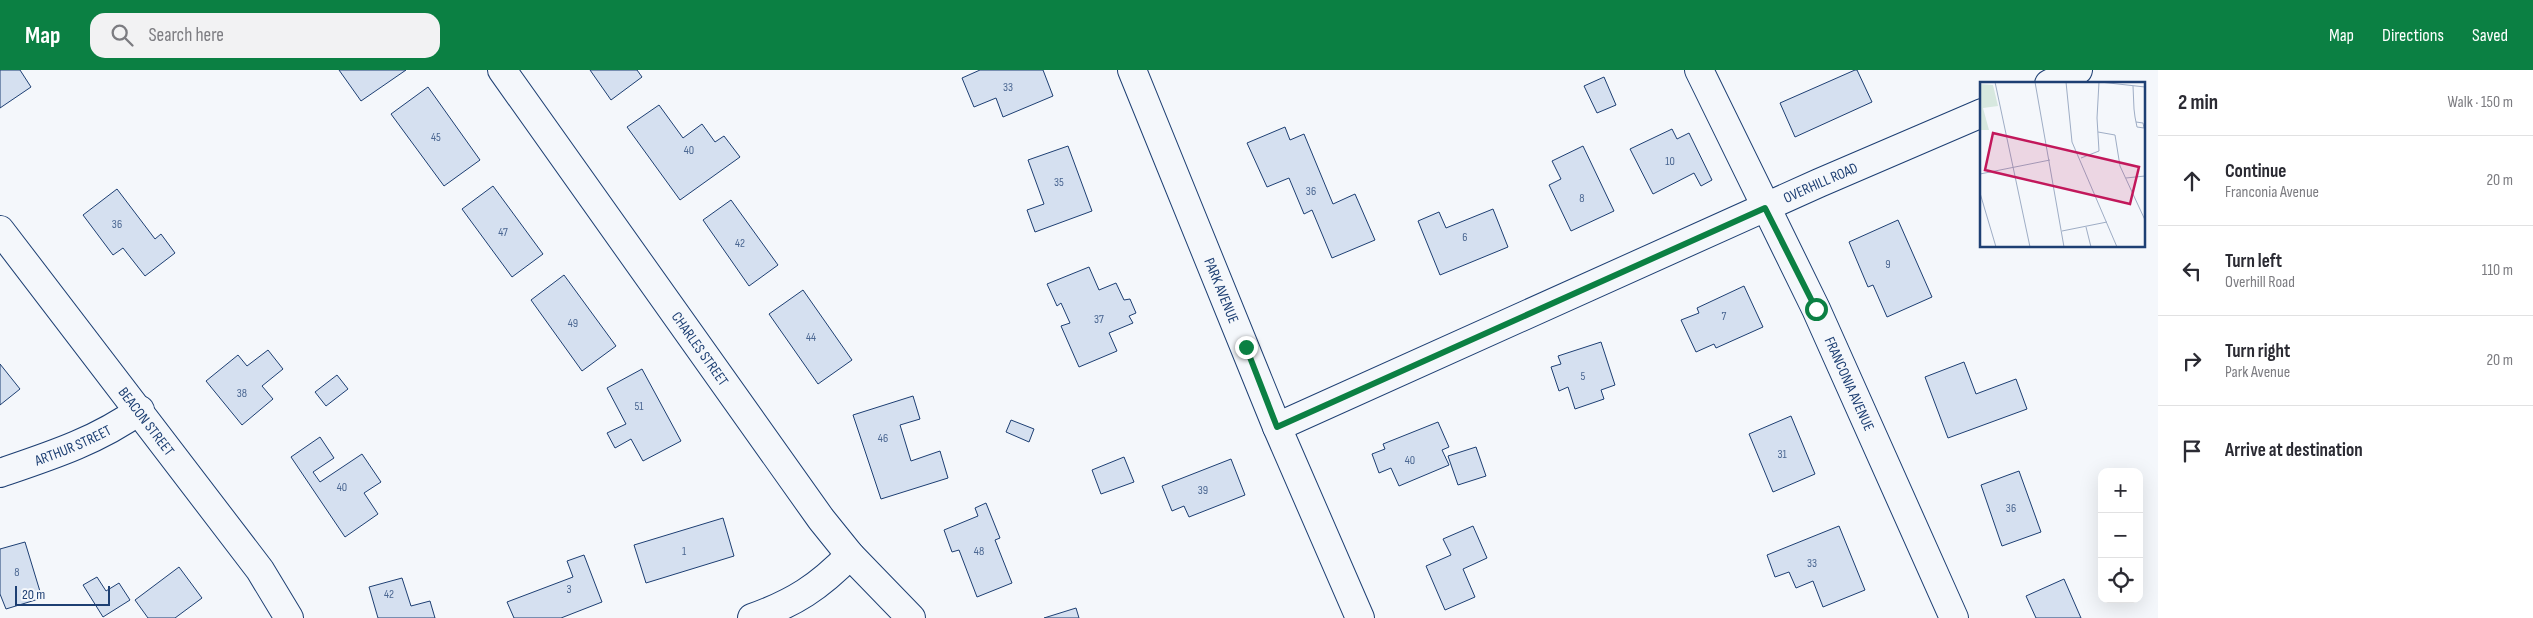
<!DOCTYPE html>
<html lang="en">
<head>
<meta charset="utf-8">
<style>
  :root { --surface:#fff; --page:#f2f2f3; --text:#2b2b33; --muted:#7c7c81; --line:#e1e1e2; --accent:#0b8043 }
  body { margin:0; font-family:"Sofia Sans Condensed",sans-serif; background:var(--page); color:var(--text) }
  .controls { position:absolute; right:15px; bottom:15px; display:grid; overflow:hidden; border-radius:10px; box-shadow:0 5px 20px #0002 }
  .controls button { width:45px; height:45px; display:grid; place-items:center; padding:0; border:0; border-bottom:1px solid var(--line); background:var(--surface); color:var(--text); font:25px sans-serif }
  .scale { position:absolute; left:15px; bottom:12px; width:95px; box-sizing:border-box; padding-left:5px; border:2px solid #1d3f73; border-top:0; font-size:14px; line-height:18px; white-space:nowrap; color:#1d3f73; -webkit-text-stroke:4px #f4f7fb; paint-order:stroke }
  .stop { position:absolute; width:15px; height:15px; margin:-11px; border:4px solid #0b8043; border-radius:50%; background:#fff }
  .stop.end { background:#0b8043; border-color:#fff; box-shadow:0 1px 5px #0008 }
  .list { margin:0; padding:0; list-style:none }
  h2 { display:flex; justify-content:space-between; align-items:center; height:65px; margin:0; padding:0 20px; font-size:21px }
  h2 small { font-size:16px; font-weight:400; color:var(--muted) }
  .list li { display:grid; grid-template-columns:32px 1fr auto; gap:15px; align-items:center; box-sizing:border-box; height:90px; padding:0 20px; border-top:1px solid var(--line) }
  .list b { display:block; font-size:19px; white-space:nowrap }
  .list p { margin:0; font-size:16px; white-space:nowrap; color:var(--muted) }
  .list em { font-size:16px; font-style:normal; color:var(--muted) }
  .icon { flex:none; width:28px; height:28px; fill:none; stroke:currentColor; stroke-width:2; stroke-linecap:round; stroke-linejoin:round }
  .map { position:relative; flex:none; width:2158px; height:548px; overflow:hidden }
  header { display:flex; align-items:center; gap:30px; box-sizing:border-box; height:70px; padding:0 25px; background:var(--accent); color:#fff }
  header strong { font-size:24px }
  nav { display:flex; gap:28px; margin-inline-start:auto; font-size:18px }
  .search { width:350px; height:45px; background:var(--page); display:flex; align-items:center; gap:12px; box-sizing:border-box; padding:0 18px; border-radius:15px; color:var(--muted); font-size:19px }
  main { display:flex }
  aside { flex:1; background:var(--surface) }
  .map>svg:first-child { display:block }
  .building { fill:#d5e0f0; stroke:#1d3f73 }
  .lines { fill:none; stroke-linecap:round; stroke-linejoin:round }
  .minor-casing { stroke:#1d3f73; stroke-width:30 }
  .minor { stroke:#f4f7fb; stroke-width:28 }
  .route { stroke:#0b8043; stroke-width:6 }
  .labels { text-anchor:middle; dominant-baseline:central; stroke-width:4; stroke-linejoin:round; paint-order:stroke }
  .number-label { font-size:12px; fill:#4b6792 }
  .street-label { font-size:15px; fill:#1d3f73; stroke:#f4f7fb }
  .inset-road { fill:none; stroke:#9eadc5; stroke-width:1 }
  .view { fill:#c2185b; fill-opacity:0.15; stroke:#c2185b; stroke-width:2.5 }
  .inset-edge { fill:none; stroke:#1d3f73; stroke-width:2.5 }
</style>
</head>
<body>
<header>
<strong>Map</strong>
<div class="search"><svg class="icon" aria-label="search" viewBox="0 0 24 24"><circle cx="10" cy="10" r="6"/><path d="M15 15l6 6"/></svg>Search here</div>
<nav><a>Map</a><a>Directions</a><a>Saved</a></nav>
</header>
<main>
<div class="map">
<svg width="2158" height="548" viewBox="0 0 2158 548">
  <rect width="100%" height="100%" fill="#f4f7fb"/>
  <g class="building">
    <polygon points="0,0 20,0 31,17 0,38"/>
    <polygon points="339,0 406,0 361,31"/>
    <polygon points="590,0 637,0 642,7 611,30"/>
    <polygon points="980,0 1043,0 1053,26 1003,47 996,28 974,37 962,8"/>
    <polygon points="1855,0 1857,0 1872,32 1795,67 1780,33"/>
    <polygon points="1604,7 1616,35 1597,43 1584,16"/>
    <polygon points="428,17 480,90 444,116 391,44"/>
    <polygon points="659,35 683,68 702,54 715,72 724,66 740,87 680,130 627,57"/>
    <polygon points="1285,57 1290,70 1304,64 1333,134 1355,124 1375,170 1332,188 1312,140 1304,144 1289,108 1267,117 1247,73"/>
    <polygon points="1672,59 1677,69 1689,63 1712,110 1701,116 1694,103 1653,124 1630,79"/>
    <polygon points="1068,76 1092,141 1035,162 1027,140 1044,134 1028,90"/>
    <polygon points="1583,76 1614,141 1571,161 1549,115 1561,109 1552,91"/>
    <polygon points="493,116 543,184 512,207 462,139"/>
    <polygon points="117,119 155,169 161,164 175,183 145,206 123,178 113,185 83,145"/>
    <polygon points="731,130 778,195 749,216 703,150"/>
    <polygon points="1493,139 1508,177 1440,205 1418,151 1439,142 1446,158"/>
    <polygon points="1898,150 1932,227 1887,247 1873,215 1868,217 1849,172"/>
    <polygon points="1089,197 1099,220 1116,213 1124,230 1130,229 1136,243 1129,246 1133,253 1109,263 1117,281 1079,297 1061,256 1070,253 1061,233 1057,236 1047,214"/>
    <polygon points="564,205 616,276 582,301 531,230"/>
    <polygon points="1744,216 1763,257 1716,278 1714,274 1696,282 1681,250 1699,243 1697,238"/>
    <polygon points="803,220 852,290 818,314 769,244"/>
    <polygon points="1601,272 1615,315 1601,320 1604,329 1575,339 1568,317 1559,321 1551,297 1561,294 1558,286"/>
    <polygon points="268,280 283,299 262,316 273,329 242,355 206,311 238,285 247,296"/>
    <polygon points="1964,292 1976,324 2016,309 2027,339 1948,368 1925,307"/>
    <polygon points="0,294 20,319 0,335"/>
    <polygon points="642,299 681,371 643,391 631,369 615,378 607,363 626,354 607,318"/>
    <polygon points="337,305 348,319 326,336 315,322"/>
    <polygon points="913,326 920,349 900,355 911,391 940,381 948,408 881,429 853,345"/>
    <polygon points="1791,346 1815,404 1773,422 1749,364"/>
    <polygon points="1011,350 1034,359 1029,372 1006,362"/>
    <polygon points="1438,352 1449,377 1442,380 1449,395 1399,416 1391,398 1379,403 1372,384 1385,379 1383,374"/>
    <polygon points="320,367 334,388 313,402 320,412 362,384 381,412 364,423 378,444 345,467 291,387"/>
    <polygon points="1476,377 1486,406 1458,415 1448,386"/>
    <polygon points="1124,387 1134,412 1101,424 1092,400"/>
    <polygon points="1231,389 1245,425 1189,447 1184,436 1172,441 1162,416"/>
    <polygon points="2019,401 2041,462 2002,476 1981,415"/>
    <polygon points="986,433 1000,468 995,470 1012,513 977,527 959,480 952,482 944,460 978,446 975,438"/>
    <polygon points="723,448 734,486 646,513 634,475"/>
    <polygon points="1473,456 1487,488 1463,499 1475,527 1445,540 1426,496 1451,485 1443,469"/>
    <polygon points="1839,456 1865,520 1823,537 1813,511 1796,518 1789,502 1775,507 1767,485"/>
    <polygon points="25,472 42,528 6,539 0,524 0,479"/>
    <polygon points="584,485 602,532 561,548 514,548 507,532 573,507 567,491"/>
    <polygon points="179,497 202,528 175,548 148,548 135,530"/>
    <polygon points="97,507 106,521 119,513 130,530 103,547 83,515"/>
    <polygon points="402,508 411,536 430,531 435,548 378,548 369,517"/>
    <polygon points="2064,509 2081,548 2036,548 2026,526"/>
    <polygon points="1076,538 1079,548 1044,548"/>
  </g>
  <g class="lines">
    <defs>
      <g id="minor">
        <path id="s1" d="M502 0 821 449 850 485 911 548"/>
        <path id="s2" d="M1132 0 1277 357 1360 548"/>
        <path id="s3" d="M1699 0 1816 239 1954 548"/>
        <polyline points="2049,14 2078,0"/>
        <path id="s4" d="M0 160 260 500 289 548"/>
        <path id="s5" d="M1277 357 1819 113 1982 43"/>
        <path id="s6" d="M0 403C50 386 97 371 140 340"/>
        <path d="M752 548C794 533 819 517 850 485"/>
      </g>
    </defs>
    <use href="#minor" class="minor-casing"/>
    <use href="#minor" class="minor"/>
  </g>
  <g class="lines">
    <polyline class="route" points="1246,277 1277,357 1765,138 1816,239"/>
  </g>
  <g class="labels">
    <g class="number-label">
      <text x="1008" y="17">33</text>
      <text x="436" y="67">45</text>
      <text x="689" y="80">40</text>
      <text x="1670" y="91">10</text>
      <text x="1059" y="112">35</text>
      <text x="1311" y="121">36</text>
      <text x="1582" y="128">8</text>
      <text x="117" y="154">36</text>
      <text x="503" y="162">47</text>
      <text x="1465" y="167">6</text>
      <text x="740" y="173">42</text>
      <text x="1888" y="194">9</text>
      <text x="1724" y="246">7</text>
      <text x="1099" y="249">37</text>
      <text x="573" y="253">49</text>
      <text x="811" y="267">44</text>
      <text x="1583" y="306">5</text>
      <text x="242" y="323">38</text>
      <text x="639" y="336">51</text>
      <text x="883" y="368">46</text>
      <text x="1782" y="384">31</text>
      <text x="1410" y="390">40</text>
      <text x="342" y="417">40</text>
      <text x="1203" y="420">39</text>
      <text x="2011" y="438">36</text>
      <text x="684" y="481">1</text>
      <text x="979" y="481">48</text>
      <text x="1812" y="493">33</text>
      <text x="17" y="502">8</text>
      <text x="569" y="519">3</text>
      <text x="389" y="524">42</text>
    </g>
    <g class="street-label">
      <text stroke="none"><textPath href="#s5" startOffset="596">OVERHILL ROAD</textPath></text>
      <text stroke="none"><textPath href="#s2" startOffset="238">PARK AVENUE</textPath></text>
      <text stroke="none"><textPath href="#s1" startOffset="342">CHARLES STREET</textPath></text>
      <text stroke="none"><textPath href="#s3" startOffset="348">FRANCONIA AVENUE</textPath></text>
      <text stroke="none"><textPath href="#s4" startOffset="241">BEACON STREET</textPath></text>
      <text stroke="none"><textPath href="#s6" startOffset="78">ARTHUR STREET</textPath></text>
    </g>
  </g>
  <g transform="translate(1980 12)">
    <rect width="165" height="165" fill="#f4f7fb"/>
    <path d="M0 2 13 3 18 24 3 26 9 48H0Z" fill="#d7e8df"/>
    <path class="inset-road" d="M15 0 50 165M55 0 84 165M86 0 92 60 137 165M120 0 165 5M153 4 154 27 155 35 157 45 164 46 163 41 156 40M118 50 135 53 140 84 165 138M101 76 119 69 117 36 119 0M0 92 70 78M146 96 165 94M0 111 16 165M106 145 111 165M82 149 127 140"/>
    <path class="view" d="M13 51 159 85 150 122 5 88Z"/>
    <rect width="165" height="165" class="inset-edge"/>
  </g>
</svg>
<div class="controls">
<button>+</button>
<button>−</button>
<button><svg class="icon" aria-label="locate" viewBox="0 0 24 24"><circle cx="12" cy="12" r="6"/><path d="M12 2v4M12 18v4M2 12h4M18 12h4"/></svg></button>
</div>
<div class="scale">20 m</div>
<div class="stop" style="left:1816px;top:239px"></div>
<div class="stop end" style="left:1246px;top:277px"></div>
</div>
<aside>
<h2>2 min<small>Walk · 150 m</small></h2>
<ul class="list">
<li><svg class="icon" aria-label="ahead" viewBox="0 0 24 24"><path d="M12 20V5M6 11l6-6 6 6"/></svg><div><b>Continue</b><p>Franconia Avenue</p></div><em>20 m</em></li>
<li><svg class="icon" aria-label="left" viewBox="0 0 24 24"><path d="M17 20v-9H6M10 6l-5 5 5 5"/></svg><div><b>Turn left</b><p>Overhill Road</p></div><em>110 m</em></li>
<li><svg class="icon" aria-label="right" viewBox="0 0 24 24"><path d="M7 20v-9h11M14 6l5 5-5 5"/></svg><div><b>Turn right</b><p>Park Avenue</p></div><em>20 m</em></li>
<li><svg class="icon" aria-label="arrive" viewBox="0 0 24 24"><path d="M6 21V4h12l-3 4 3 4H6"/></svg><div><b>Arrive at destination</b></div></li>
</ul>
</aside>
</main>
</body>
</html>
